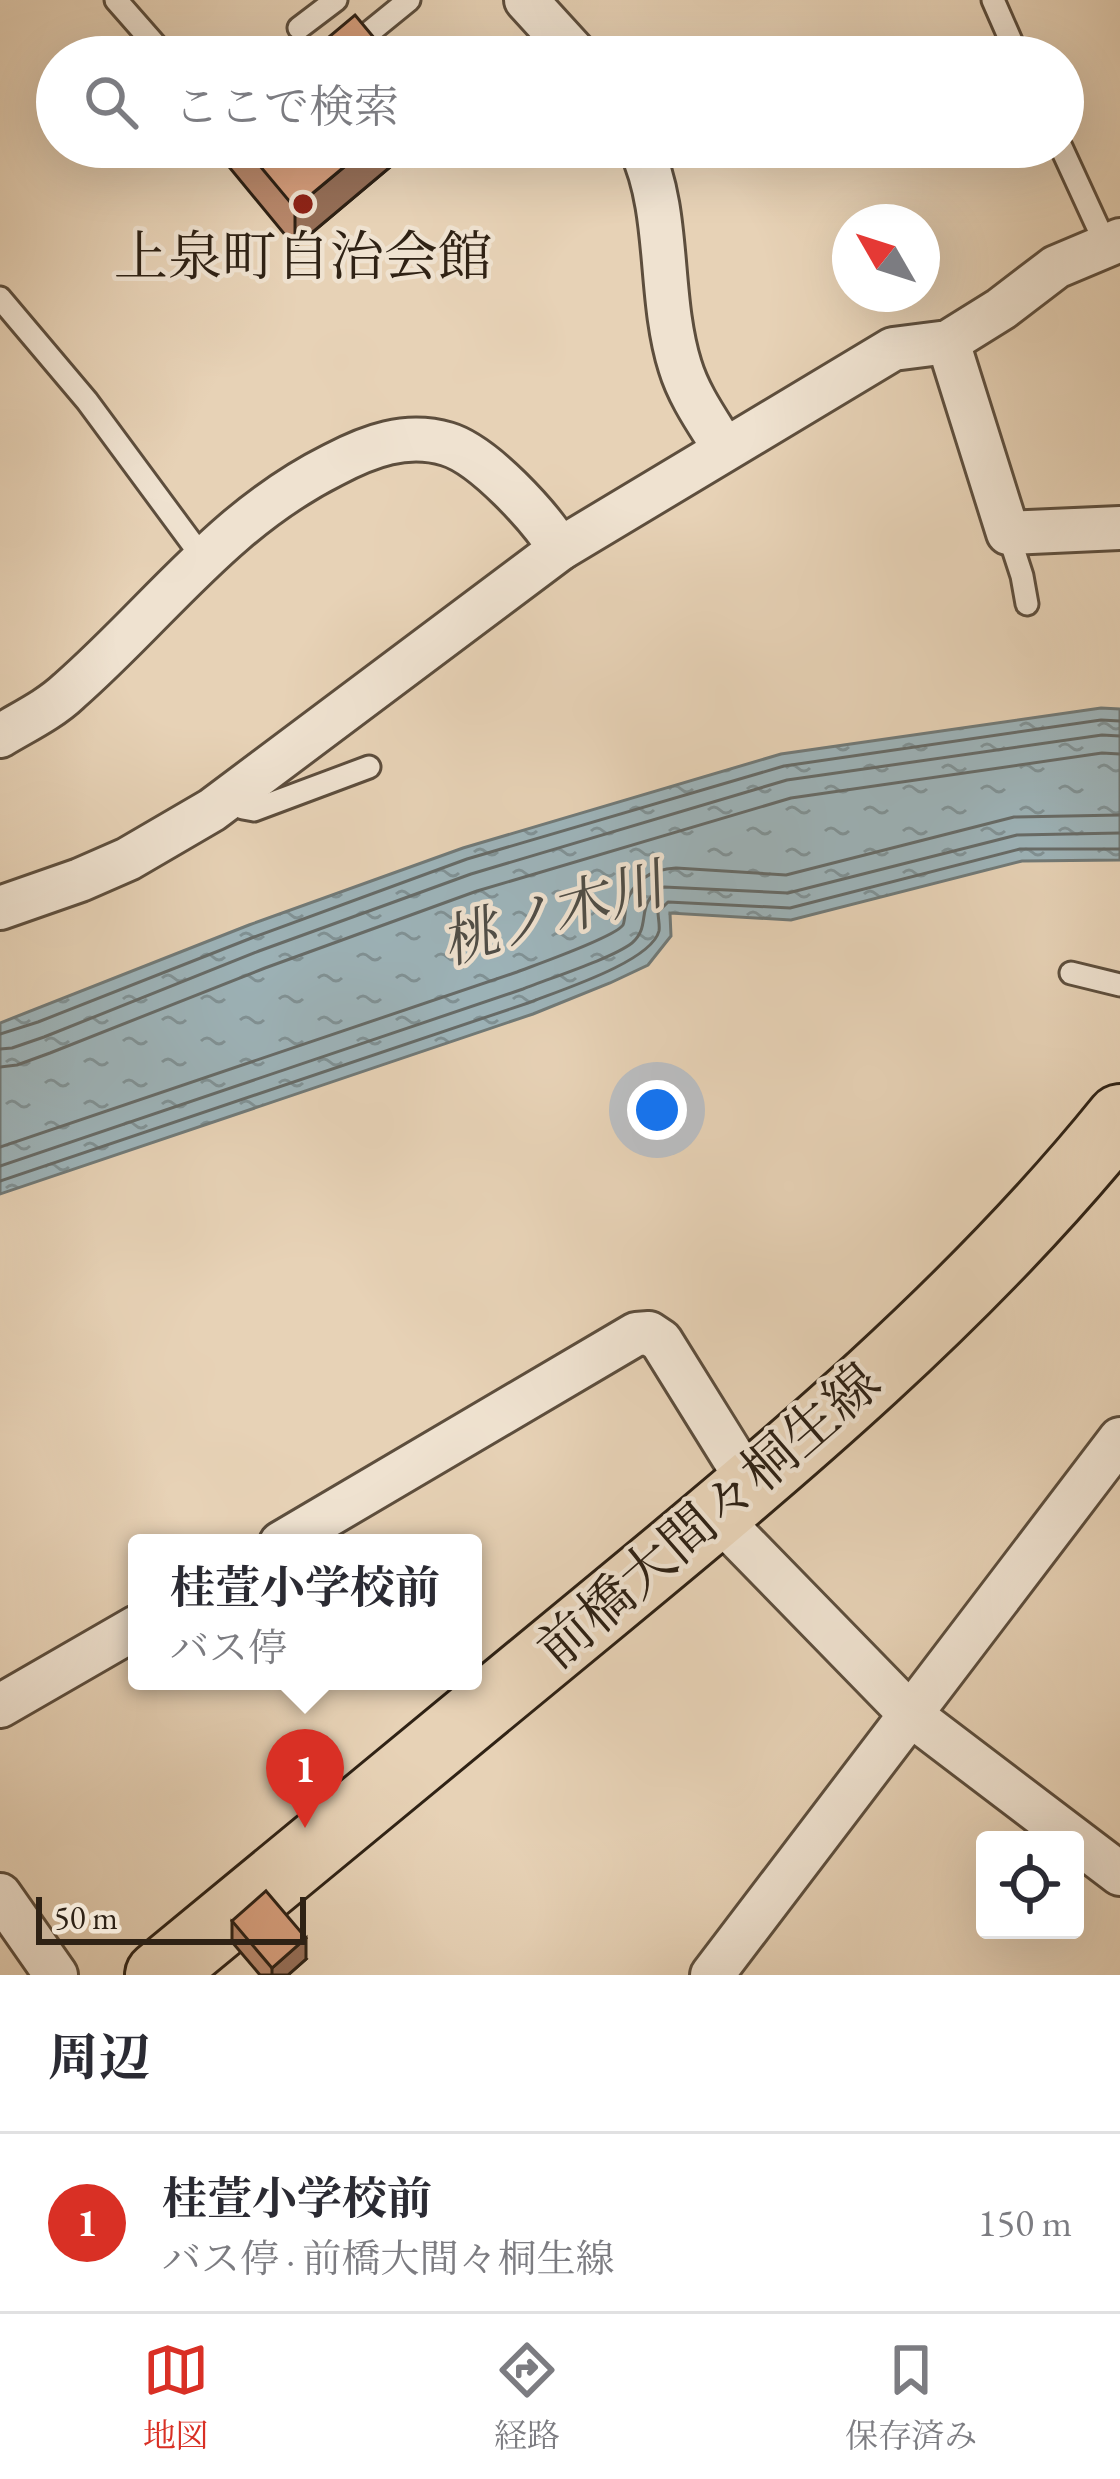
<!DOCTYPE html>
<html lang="ja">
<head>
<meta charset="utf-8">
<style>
  :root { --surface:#fff; --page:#f7f7f7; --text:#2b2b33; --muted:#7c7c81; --line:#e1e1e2; --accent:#d93025 }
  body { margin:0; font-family:"EB Garamond","Noto Serif JP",serif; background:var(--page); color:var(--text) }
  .controls { position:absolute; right:36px; bottom:36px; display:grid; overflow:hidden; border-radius:12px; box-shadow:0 12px 48px #0002 }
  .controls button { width:108px; height:108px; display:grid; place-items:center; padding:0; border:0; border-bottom:3px solid var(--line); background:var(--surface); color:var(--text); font:60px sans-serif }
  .compass { position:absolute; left:832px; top:204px; width:108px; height:108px; border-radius:50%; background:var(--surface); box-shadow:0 12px 48px #0002; rotate:309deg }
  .scale { position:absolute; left:36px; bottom:30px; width:270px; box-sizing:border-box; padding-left:12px; border:6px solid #2f2215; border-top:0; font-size:33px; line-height:42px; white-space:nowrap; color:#2f2215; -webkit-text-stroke:9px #efe2d0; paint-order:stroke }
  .you { position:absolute; left:657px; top:1110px; width:42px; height:42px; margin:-30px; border:9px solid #fff; border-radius:50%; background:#1a73e8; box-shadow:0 0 0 18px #1a73e833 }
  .badge { display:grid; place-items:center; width:78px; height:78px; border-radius:50%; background:var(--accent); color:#fff; font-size:39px; font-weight:700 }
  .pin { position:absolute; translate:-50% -99px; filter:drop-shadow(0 3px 6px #0008) }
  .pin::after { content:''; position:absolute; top:63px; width:42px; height:36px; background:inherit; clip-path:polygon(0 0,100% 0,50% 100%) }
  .popup { position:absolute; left:128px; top:1534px; width:354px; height:156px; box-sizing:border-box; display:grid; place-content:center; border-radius:12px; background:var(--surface); filter:drop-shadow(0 3px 9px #0005); font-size:39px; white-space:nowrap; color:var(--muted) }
  .popup b { font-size:45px; color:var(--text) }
  .popup::after { content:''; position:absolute; left:50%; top:100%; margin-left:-24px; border:24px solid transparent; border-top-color:var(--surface) }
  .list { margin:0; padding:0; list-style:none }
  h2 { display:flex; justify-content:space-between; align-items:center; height:156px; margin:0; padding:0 48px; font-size:51px }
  h2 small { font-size:39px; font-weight:400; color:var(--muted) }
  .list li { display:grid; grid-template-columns:78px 1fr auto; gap:36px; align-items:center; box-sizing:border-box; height:180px; padding:0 48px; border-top:3px solid var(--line) }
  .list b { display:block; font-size:45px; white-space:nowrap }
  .list p { margin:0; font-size:39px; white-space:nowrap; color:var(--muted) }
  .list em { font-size:39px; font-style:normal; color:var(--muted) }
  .icon { flex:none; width:66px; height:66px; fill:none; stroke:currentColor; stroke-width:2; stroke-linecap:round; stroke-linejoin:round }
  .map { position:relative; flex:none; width:1120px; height:1975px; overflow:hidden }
  .search { position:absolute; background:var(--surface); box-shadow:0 12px 48px #0002; left:36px; right:36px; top:36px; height:132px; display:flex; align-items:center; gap:30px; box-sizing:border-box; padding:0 42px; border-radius:66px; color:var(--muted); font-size:45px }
  .sheet { height:336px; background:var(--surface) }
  nav { display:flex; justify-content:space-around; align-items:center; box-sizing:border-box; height:168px; border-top:3px solid var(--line); background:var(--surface); font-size:33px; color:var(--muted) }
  nav a { display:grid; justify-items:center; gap:6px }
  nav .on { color:var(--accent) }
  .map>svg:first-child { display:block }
  .water { fill:url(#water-ripples); stroke:#717a78; stroke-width:3 }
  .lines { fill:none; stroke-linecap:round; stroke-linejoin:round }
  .shore { stroke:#666b68; stroke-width:3 }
  .lane-casing { stroke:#5d4e3d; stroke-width:27 }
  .street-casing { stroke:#5d4e3d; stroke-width:48 }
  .primary-casing { stroke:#2f2215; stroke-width:72 }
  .lane { stroke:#efe2d0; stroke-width:21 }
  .street { stroke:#efe2d0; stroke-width:42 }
  .primary { stroke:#e7d2b6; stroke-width:66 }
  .wall { fill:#b8886b; stroke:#2f2215; stroke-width:3 }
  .shaded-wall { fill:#966f57; stroke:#2f2215; stroke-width:3 }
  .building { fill:#d69e7c; stroke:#2f2215; stroke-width:3 }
  .poi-dot { fill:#8f2418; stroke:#efe2d0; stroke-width:4.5 }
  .labels { text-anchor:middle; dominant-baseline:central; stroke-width:9; stroke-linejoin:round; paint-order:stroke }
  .poi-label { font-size:54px; fill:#2f2215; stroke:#efe2d0 }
  .street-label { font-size:54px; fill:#2f2215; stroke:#efe2d0 }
  .water-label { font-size:57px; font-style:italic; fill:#504e47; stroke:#efe2d0 }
</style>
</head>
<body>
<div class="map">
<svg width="1120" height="1975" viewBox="0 0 1120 1975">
  <defs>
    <pattern id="water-ripples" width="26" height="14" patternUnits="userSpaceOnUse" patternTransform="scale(3)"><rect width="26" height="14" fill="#9db4ba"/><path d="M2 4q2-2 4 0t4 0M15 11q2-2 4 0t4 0" fill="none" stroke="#809296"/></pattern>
  </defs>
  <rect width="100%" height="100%" fill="#e7d2b6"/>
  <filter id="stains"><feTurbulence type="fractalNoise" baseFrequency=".00167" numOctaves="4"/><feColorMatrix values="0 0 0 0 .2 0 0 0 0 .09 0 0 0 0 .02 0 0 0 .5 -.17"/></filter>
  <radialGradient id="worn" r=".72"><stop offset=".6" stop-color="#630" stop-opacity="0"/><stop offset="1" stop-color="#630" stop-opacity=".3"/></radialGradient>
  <polygon class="water" points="1101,708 1120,709 1120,860 1022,861 791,920 670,913 671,936 648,965 610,983 533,1014 0,1194 0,1023 249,925 463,848 781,754"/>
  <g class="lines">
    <g class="shore">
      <polyline points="0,1034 38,1022 254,937 467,859 784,766 1101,720 1120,721"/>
      <polyline points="0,1049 12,1048 44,1037 259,951 471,874 787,780 1102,735 1120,736"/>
      <polyline points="0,1067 17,1065 50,1053 265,968 477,891 791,798 1102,753 1120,754"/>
      <path d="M0 1147 517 972C535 965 615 937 623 925 625 922 625 909 626 906 631 881 652 869 676 868L786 875 1014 817 1120 815"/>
      <path d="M0 1166 523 989C550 978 611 959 632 943 653 925 633 903 664 887L788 893 1017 835 1120 833"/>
      <path d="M0 1181 528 1003C558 991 651 962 659 931 660 925 658 918 658 912L668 902 790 908 1020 849H1120"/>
    </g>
    <defs>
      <g id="lane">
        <polyline points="116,0 166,57"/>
        <polyline points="993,0 1018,57"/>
        <polyline points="299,28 336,0"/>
        <polyline points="339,57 409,0"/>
        <polyline points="1061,147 1107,247"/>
        <polyline points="0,298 87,401 203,558"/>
        <polyline points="1008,533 1022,576 1027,604"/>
        <polyline points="230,797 243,808 254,810 369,767"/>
        <polyline points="1071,973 1120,985"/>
      </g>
      <g id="street">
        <polyline points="526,0 578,57"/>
        <path d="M640 147C671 212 658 296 680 366 689 396 708 422 724 448"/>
        <polyline points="948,342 1008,533 1120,528"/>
        <path d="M0 736C23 722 49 710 69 691 159 612 223 520 333 465 369 446 406 432 447 444 484 455 540 517 560 549"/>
        <polyline points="0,908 80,880 128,859 212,810 560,549 893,349 948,342 1001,309 1056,267 1120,240"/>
        <polyline points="716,1515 911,1715 1120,1874"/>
        <polyline points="281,1543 636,1334 649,1333 661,1341 751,1486"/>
        <polyline points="0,1706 137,1627"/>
        <polyline points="0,1895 56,1975"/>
        <polyline points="712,1975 1120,1439"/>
      </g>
      <path id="primary" d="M159 1975C306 1854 453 1732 600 1611 784 1459 970 1304 1120 1118"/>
    </defs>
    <use href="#lane" class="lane-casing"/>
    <use href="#street" class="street-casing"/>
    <use href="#primary" class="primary-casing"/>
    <use href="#lane" class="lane"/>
    <use href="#street" class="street"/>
    <use href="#primary" class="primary"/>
  </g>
  <g class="wall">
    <polygon points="225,147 414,147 295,247 225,162"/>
    <polygon points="232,1921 306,1959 288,1975 260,1975 232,1942"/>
  </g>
  <g class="shaded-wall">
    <polygon points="368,147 414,147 295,247 295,208"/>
    <polygon points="306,1938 306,1959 288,1975 272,1975 272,1968"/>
  </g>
  <g class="building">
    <polygon points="355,15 390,57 305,57"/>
    <polygon points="244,147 368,147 295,208"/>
    <polygon points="266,1891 306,1938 272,1968 232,1921"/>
  </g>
  <circle class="poi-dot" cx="303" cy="204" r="12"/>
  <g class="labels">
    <g class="poi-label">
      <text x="303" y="256">上泉町自治会館</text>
    </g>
    <g class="street-label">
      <text transform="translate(708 1515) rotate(-41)">前橋大間々桐生線</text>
    </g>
    <g class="water-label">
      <text transform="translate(552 913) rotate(-16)">桃ノ木川</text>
    </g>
  </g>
  <rect width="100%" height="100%" filter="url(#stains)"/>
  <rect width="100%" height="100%" fill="url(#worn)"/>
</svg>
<div class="controls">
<button><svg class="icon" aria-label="locate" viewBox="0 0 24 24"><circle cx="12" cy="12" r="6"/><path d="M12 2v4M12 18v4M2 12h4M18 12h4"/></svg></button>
</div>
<svg class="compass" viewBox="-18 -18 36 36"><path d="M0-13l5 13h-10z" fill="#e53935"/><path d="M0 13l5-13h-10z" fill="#7c7c81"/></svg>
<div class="scale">50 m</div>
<div class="you"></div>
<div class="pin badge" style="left:305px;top:1828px">1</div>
<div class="popup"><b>桂萱小学校前</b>バス停</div>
<div class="search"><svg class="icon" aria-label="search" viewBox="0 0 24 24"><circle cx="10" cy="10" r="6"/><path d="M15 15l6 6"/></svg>ここで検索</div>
</div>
<section class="sheet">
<h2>周辺<small></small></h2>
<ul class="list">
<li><span class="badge">1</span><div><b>桂萱小学校前</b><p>バス停 · 前橋大間々桐生線</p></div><em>150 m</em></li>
</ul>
</section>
<nav>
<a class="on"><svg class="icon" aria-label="map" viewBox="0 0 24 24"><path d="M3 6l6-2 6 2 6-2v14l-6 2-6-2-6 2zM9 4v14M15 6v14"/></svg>地図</a>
<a><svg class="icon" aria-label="directions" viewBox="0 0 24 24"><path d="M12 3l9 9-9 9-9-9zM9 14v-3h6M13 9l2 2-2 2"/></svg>経路</a>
<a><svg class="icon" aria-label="saved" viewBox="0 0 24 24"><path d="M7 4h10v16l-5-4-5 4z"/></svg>保存済み</a>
</nav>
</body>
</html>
